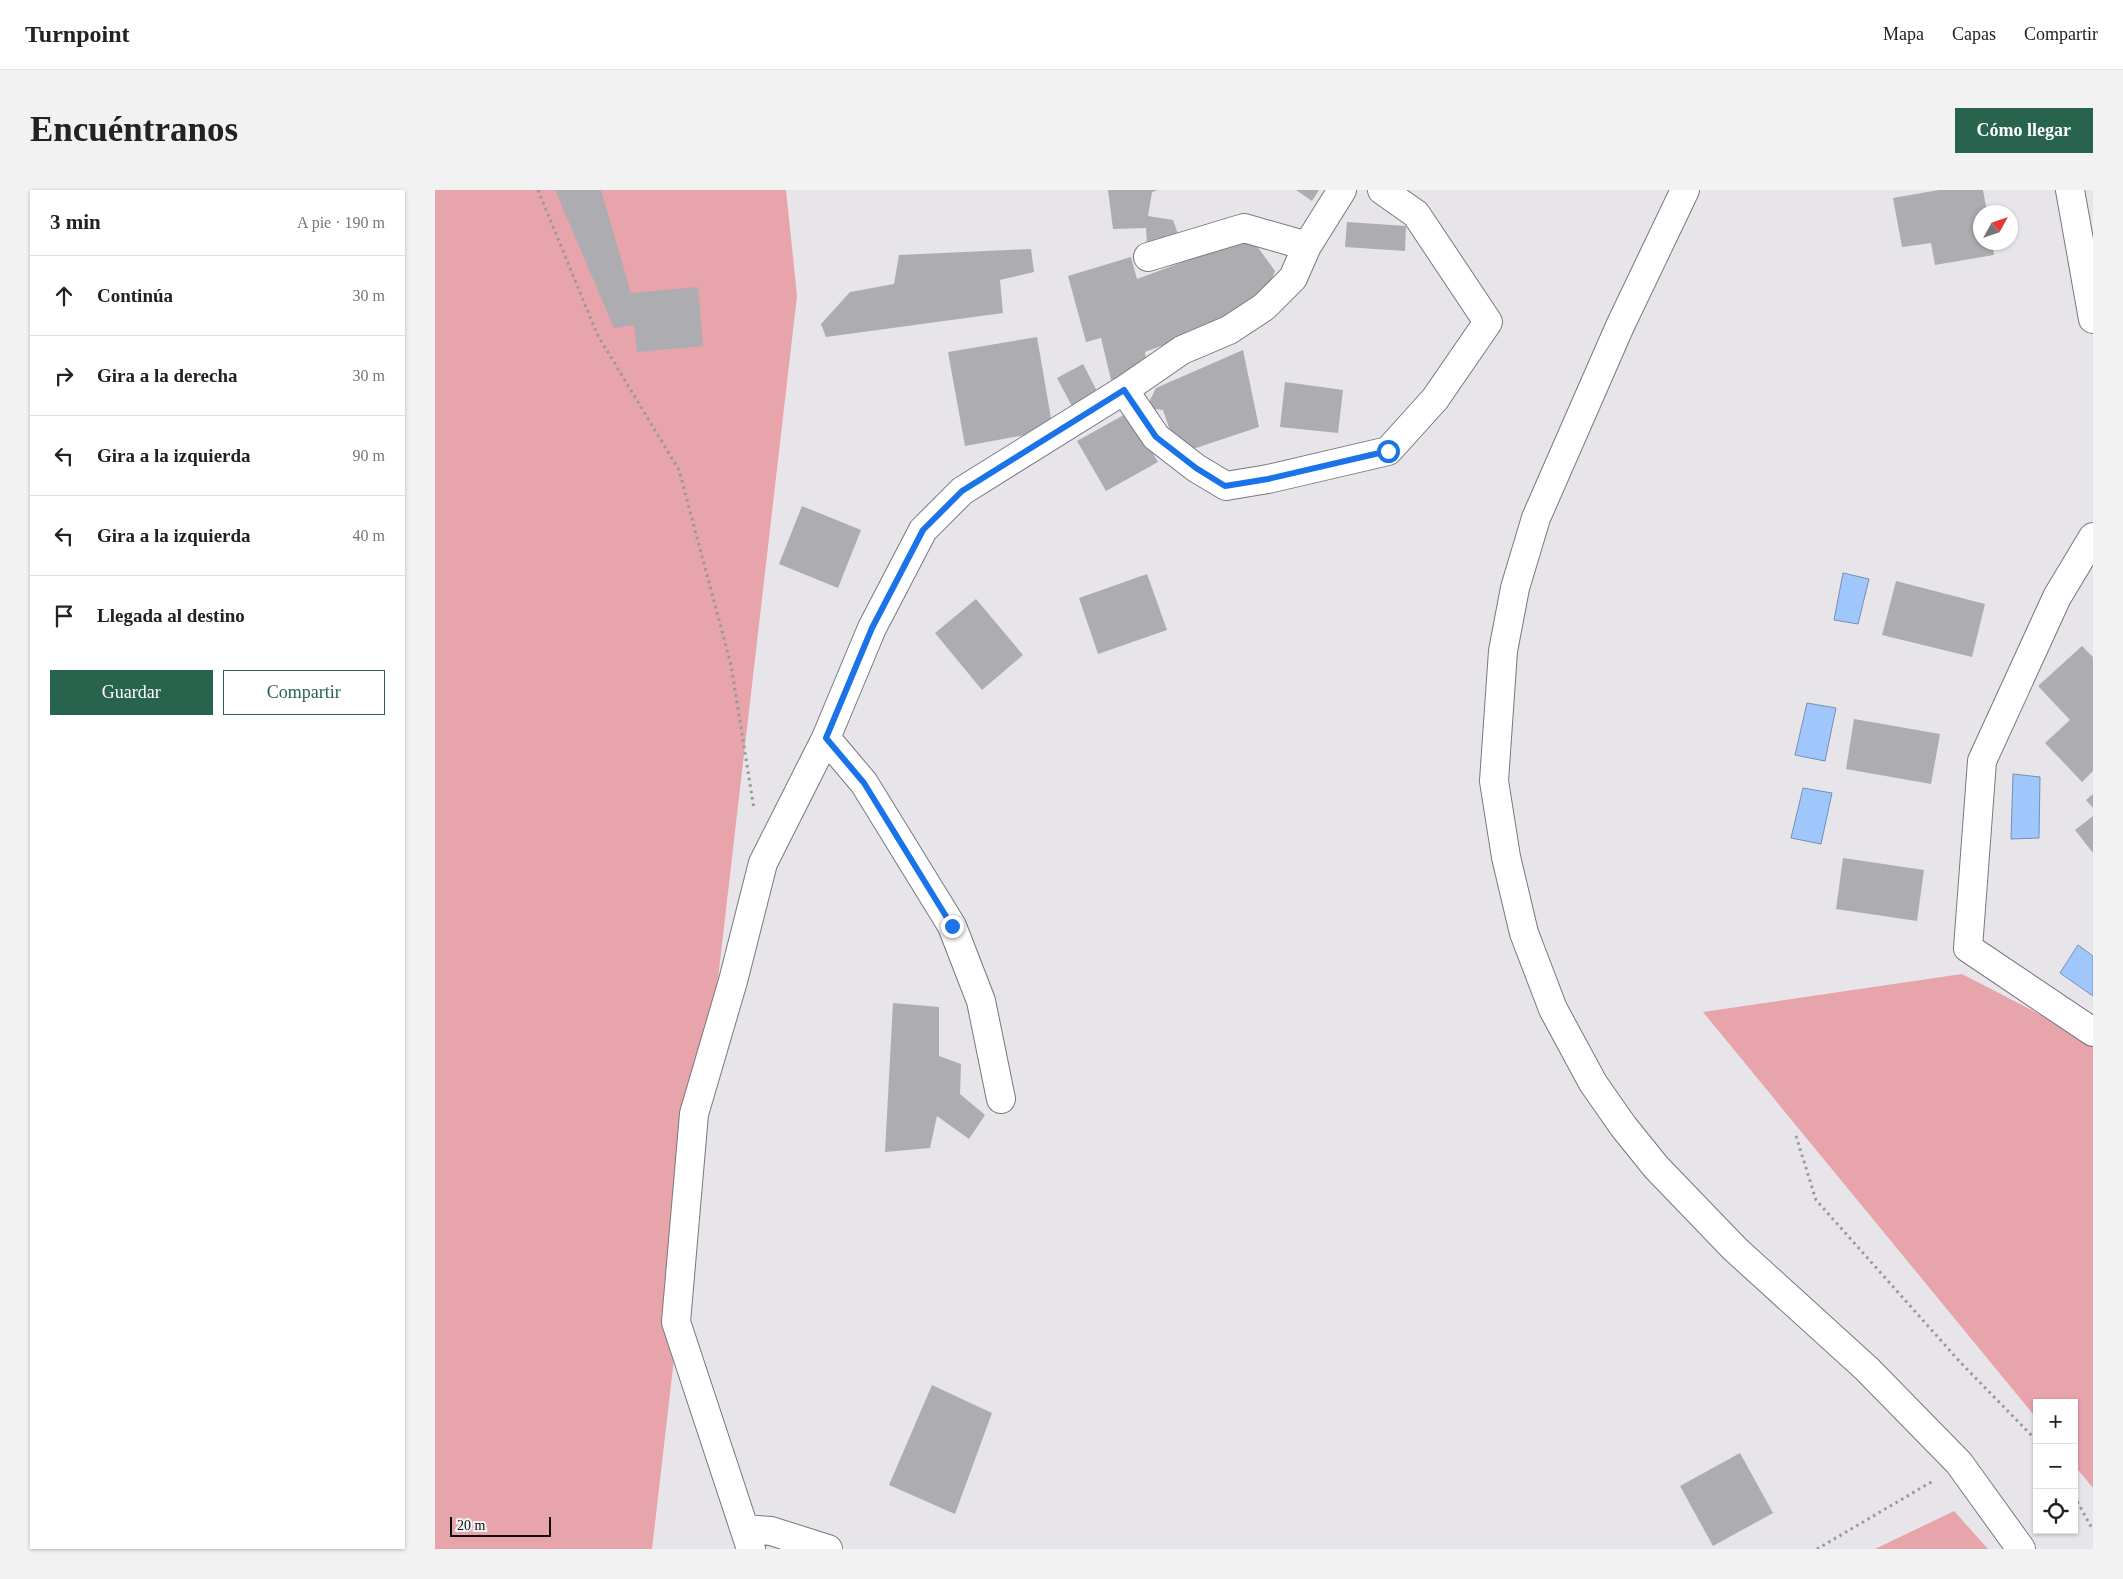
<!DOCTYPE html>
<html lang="es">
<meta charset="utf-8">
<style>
:root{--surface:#fff;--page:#f2f2f2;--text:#222;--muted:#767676;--line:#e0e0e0;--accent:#28634e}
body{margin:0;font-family:Georgia,serif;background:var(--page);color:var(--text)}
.controls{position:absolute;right:15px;bottom:15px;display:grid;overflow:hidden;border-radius:0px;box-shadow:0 1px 4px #0004}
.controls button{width:45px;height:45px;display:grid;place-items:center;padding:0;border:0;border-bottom:1px solid var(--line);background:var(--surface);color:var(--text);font:25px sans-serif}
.compass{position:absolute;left:1538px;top:15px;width:45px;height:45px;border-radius:50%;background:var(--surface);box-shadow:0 1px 4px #0004;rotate:50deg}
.scale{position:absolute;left:15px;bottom:12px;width:101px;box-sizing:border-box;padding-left:5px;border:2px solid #0e0d0e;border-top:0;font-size:14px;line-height:18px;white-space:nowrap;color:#0e0d0e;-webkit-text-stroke:4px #f5f2f6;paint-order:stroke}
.stop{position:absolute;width:15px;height:15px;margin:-11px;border:4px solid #1a73e8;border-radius:50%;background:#fff}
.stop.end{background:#1a73e8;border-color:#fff;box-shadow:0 1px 5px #0008}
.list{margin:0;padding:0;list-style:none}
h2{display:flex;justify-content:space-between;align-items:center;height:65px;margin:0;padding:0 20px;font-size:21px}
h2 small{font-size:16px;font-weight:400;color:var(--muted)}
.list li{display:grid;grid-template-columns:32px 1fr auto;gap:15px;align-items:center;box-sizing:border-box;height:80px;padding:0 20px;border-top:1px solid var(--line)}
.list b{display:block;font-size:19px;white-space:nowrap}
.list em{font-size:16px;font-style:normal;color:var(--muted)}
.actions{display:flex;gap:10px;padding:15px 20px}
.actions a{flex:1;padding:11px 0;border:1px solid var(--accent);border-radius:0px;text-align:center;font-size:18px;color:var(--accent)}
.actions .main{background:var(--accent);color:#fff}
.icon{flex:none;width:28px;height:28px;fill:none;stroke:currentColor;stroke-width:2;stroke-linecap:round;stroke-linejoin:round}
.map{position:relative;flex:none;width:1658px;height:1359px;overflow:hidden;border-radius:0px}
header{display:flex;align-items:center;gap:30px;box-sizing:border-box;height:70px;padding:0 25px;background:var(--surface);border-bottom:1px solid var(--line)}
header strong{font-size:24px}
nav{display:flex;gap:28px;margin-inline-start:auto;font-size:18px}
.intro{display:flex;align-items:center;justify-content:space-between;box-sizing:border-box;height:120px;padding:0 30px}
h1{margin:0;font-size:35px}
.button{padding:12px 22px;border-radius:0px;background:var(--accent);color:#fff;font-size:18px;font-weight:700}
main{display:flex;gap:30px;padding:0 30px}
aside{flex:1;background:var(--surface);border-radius:0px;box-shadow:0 1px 4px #0004}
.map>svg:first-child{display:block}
</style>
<header>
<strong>Turnpoint</strong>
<nav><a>Mapa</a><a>Capas</a><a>Compartir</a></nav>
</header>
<div class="intro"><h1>Encuéntranos</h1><a class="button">Cómo llegar</a></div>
<main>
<aside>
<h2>3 min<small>A pie · 190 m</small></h2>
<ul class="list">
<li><svg class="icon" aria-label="ahead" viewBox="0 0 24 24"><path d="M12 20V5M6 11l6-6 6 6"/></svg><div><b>Continúa</b></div><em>30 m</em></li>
<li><svg class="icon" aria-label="right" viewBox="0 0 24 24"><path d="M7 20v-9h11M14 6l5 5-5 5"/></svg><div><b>Gira a la derecha</b></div><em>30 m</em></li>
<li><svg class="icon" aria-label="left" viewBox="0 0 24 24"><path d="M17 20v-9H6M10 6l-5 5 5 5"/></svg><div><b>Gira a la izquierda</b></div><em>90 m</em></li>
<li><svg class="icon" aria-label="left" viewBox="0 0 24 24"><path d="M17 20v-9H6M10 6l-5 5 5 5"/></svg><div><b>Gira a la izquierda</b></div><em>40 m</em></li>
<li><svg class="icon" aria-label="arrive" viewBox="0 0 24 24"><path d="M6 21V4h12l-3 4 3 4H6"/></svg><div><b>Llegada al destino</b></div></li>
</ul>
<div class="actions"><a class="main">Guardar</a><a>Compartir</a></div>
</aside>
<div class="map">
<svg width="1658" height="1359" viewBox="0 0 1658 1359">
<rect width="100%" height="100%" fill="#e7e5e9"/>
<path fill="#e7a4aa" d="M0,0H351L362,106L217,1359H0Z
M1527,784L1658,852V1298L1639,1275V1213H1602V1229L1268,822Z
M1519,1321L1553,1359H1440Z"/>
<path fill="#9fc7fb" stroke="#748fb4" d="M1408,383L1434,389L1423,434L1399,430Z
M1372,513L1401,518L1390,571L1360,565Z
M1578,584L1605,587L1604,648L1576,649Z
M1368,598L1397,603L1386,654L1356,648Z
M1643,755L1658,766V806L1625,783Z"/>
<path fill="#adadb1" d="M120,0H166L196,103L263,97L268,156L202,162L199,135L179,138Z
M673,0H723L717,2L713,26L738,30L743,44L712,54L711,38L678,39Z
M861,0H884L877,11Z
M1504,0H1548L1552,22H1546V52H1557L1559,65L1500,75L1496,53L1467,57L1458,8Z
M912,32L971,36L970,61L910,57Z
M819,52L840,81L832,100L791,131L710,162L712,176L676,190L666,148L651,152L633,86L696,67L702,89L799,53Z
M596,59L599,82L565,90L568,123L391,147L386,134L415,102L459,94L464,65Z
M602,147L618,240L530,256L513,162Z
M808,160L824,237L743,264L728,220L711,218L721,198Z
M648,174L664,205L638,218L622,188Z
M850,192L908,200L903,243L845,237Z
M694,222L723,272L671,301L642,251Z
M367,316L426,340L403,398L344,374Z
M712,384L732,440L663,464L644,408Z
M1461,391L1550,414L1537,467L1447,445Z
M541,409L588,465L547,500L500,443Z
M1647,456L1658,467V581L1647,592L1610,553L1635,530L1603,496Z
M1419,529L1505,544L1496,594L1411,579Z
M1658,604V618L1651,610Z
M1658,626V663L1640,640Z
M1408,668L1489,680L1482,731L1401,719Z
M458,813L504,817V866L526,874L525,904L550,925L534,949L502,926L495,958L450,962Z
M497,1195L557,1223L520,1324L454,1295Z
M1305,1263L1338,1323L1278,1356L1245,1296Z"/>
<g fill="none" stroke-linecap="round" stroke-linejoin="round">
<g stroke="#79777a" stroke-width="30">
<path id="street" d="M1635,0L1658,129
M713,67L809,38L872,56
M689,200L721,247L761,278L791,296L833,289L953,261L1000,209L1053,132L981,24L947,0
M1658,347L1622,407L1547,571L1533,758L1658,842
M391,548L429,593L517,736L546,811L566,909
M310,1339L336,1341L393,1359
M316,1359L241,1132L259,924L298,791L328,673L391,548L437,438L488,340L527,301L689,200L747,160L794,140L829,117L858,88L872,56L907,0"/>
</g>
<g stroke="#79777a" stroke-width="30">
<path id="secondary" d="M1250,0L1185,136L1101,328L1080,398L1068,461L1059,591L1071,667L1089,743L1118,819L1158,893L1188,936L1221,977L1300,1059L1432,1179L1524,1273L1586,1359"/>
</g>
<path stroke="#99979a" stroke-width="3" stroke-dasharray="2.5 4" stroke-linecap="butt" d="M103,0L162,144L244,280L296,475L319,619
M1361,946L1381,1010L1525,1172L1602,1251
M1639,1306L1658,1340
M1382,1359L1498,1291"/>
<use href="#street" stroke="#fff" stroke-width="28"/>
<use href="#secondary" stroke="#fff" stroke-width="28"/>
</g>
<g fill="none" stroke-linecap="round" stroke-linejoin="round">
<path stroke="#1a73e8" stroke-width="6" d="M517,736L429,593L391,548L437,438L488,340L527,301L689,200L721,247L761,278L790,296L833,289L953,261"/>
</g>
</svg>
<div class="controls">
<button>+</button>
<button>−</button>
<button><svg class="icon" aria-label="locate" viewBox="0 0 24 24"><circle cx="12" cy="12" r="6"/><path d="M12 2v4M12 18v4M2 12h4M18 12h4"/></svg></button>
</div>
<svg class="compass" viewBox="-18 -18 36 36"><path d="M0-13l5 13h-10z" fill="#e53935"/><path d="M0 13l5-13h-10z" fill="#767676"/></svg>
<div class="scale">20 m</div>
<div class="stop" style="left:953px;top:261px"></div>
<div class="stop end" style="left:517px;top:736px"></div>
</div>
</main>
